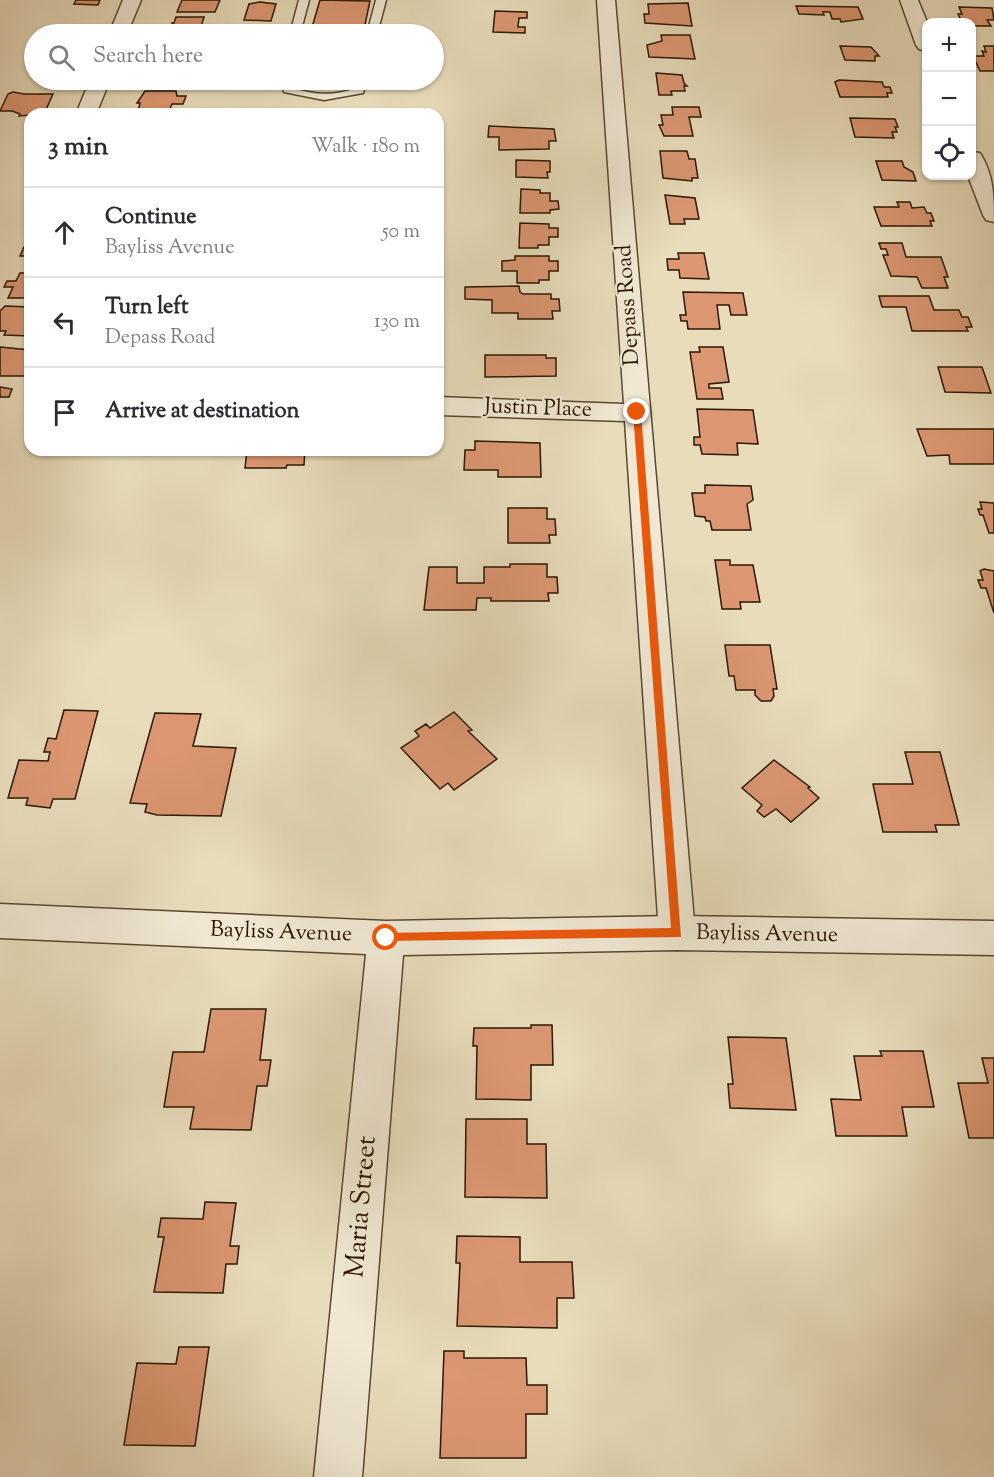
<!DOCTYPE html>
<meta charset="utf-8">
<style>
:root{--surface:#fff;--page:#f2f2f3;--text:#2b2b33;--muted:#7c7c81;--line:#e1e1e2}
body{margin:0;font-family:"Sorts Mill Goudy",serif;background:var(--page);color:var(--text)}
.controls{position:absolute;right:18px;top:18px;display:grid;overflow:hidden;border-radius:12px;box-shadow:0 2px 4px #0004}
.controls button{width:54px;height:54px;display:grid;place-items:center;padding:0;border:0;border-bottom:2px solid var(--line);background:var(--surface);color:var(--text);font:30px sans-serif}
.stop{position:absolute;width:18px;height:18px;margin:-14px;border:4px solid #ea580c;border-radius:50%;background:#fff}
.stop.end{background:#ea580c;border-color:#fff;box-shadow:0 2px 6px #0008}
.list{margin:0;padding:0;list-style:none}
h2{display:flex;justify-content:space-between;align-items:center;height:78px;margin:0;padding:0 24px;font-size:26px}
h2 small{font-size:20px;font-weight:400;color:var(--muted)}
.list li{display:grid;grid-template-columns:39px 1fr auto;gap:18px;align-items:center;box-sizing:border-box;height:90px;padding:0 24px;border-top:2px solid var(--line)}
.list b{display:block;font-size:22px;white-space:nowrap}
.list p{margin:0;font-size:20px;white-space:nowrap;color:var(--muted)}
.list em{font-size:20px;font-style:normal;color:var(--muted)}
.icon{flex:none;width:33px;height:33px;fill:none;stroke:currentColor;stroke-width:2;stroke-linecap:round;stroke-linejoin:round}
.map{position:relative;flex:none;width:994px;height:1477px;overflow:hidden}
.search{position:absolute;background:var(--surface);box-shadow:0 2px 4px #0004;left:24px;top:24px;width:420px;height:66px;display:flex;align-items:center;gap:15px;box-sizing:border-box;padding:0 21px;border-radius:33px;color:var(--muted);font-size:22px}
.panel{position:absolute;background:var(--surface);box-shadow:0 2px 4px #0004;left:24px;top:108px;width:420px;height:348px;border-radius:18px}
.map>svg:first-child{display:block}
</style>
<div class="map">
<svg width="994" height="1477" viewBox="0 0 994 1477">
<rect width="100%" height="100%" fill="#e8dcbb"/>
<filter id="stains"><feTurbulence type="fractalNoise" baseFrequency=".00333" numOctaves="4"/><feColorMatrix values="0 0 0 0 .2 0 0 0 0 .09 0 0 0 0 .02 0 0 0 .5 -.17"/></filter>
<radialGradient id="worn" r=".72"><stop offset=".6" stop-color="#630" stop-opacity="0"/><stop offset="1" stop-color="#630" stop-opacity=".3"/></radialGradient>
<path fill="#dc9772" stroke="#2a1700" stroke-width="1.5" d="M76,0H100L98,5L74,4Z
M182,0H220L215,12H177Z
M320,0L370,1L363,34H310Z
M260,2L276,4L271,21L244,20L249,4Z
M688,3L692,26L645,23L644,14H649L648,4Z
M796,6L858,7L863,19L841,22L840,19H832L830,12H823L824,15L799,14Z
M959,7L992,8L994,20H987L991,26H972V22H962L958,14H962Z
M495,11L527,12V18H519L518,27H525V33L493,32Z
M176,17H204L200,30H203L202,34L170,33L172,23H174Z
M661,35H690L695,59L649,57L647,45L662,41Z
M840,46L871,47L879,56H875V61L845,60Z
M984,46H994V71H980L973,56H984L982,51L986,52Z
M656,73L682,75L684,83L687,86H684L685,91H671L672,95H659Z
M146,80H196H184L183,84L148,83L149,80Z
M303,80H350L349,83L302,82Z
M839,80L882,82L884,87H890L892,93H887L888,97H840L835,82Z
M145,91H176L177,96H186L183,104H172L169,111H138L140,103H137Z
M13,92L24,94H53L44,114L19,116L20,114L12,111H0L8,94Z
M672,107H699L701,117H689L693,136H664L659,125H663L661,115H673Z
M850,118L895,119L898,127H895L897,132H892L894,138L855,137Z
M489,126L554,129L556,141H549V149L499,150V137H488Z
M660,151H687L689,159H695L698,178H692V181L663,178Z
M516,160L550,161V172H547L548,178L516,177Z
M876,161H902L904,167L913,172L916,181L882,180Z
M521,189L540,190V193H550V201H558L559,209L550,210V213H520Z
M665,195L695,198L699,219H684L685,224H670Z
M897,202H910L912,208L924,207L927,213H931L934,221H930L932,226H881L874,207H899Z
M520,223L549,224V228H558V237H549V245H538V248H519Z
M879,243H902L906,257H941L948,277H944L948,288H922L917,277L891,276L883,255H888L886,249H881Z
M24,247H30V260H28L30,256H20Z
M678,253H704L709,279L680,278L679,270H668L667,259H679Z
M515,256H549V261H558V271H549V280H539V283H517V271H502V261L515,260Z
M20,273H30V298H8L13,287H4L7,281H16Z
M519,286L520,292L523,294H551V299H559L560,311H552L553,319H518V313H492V300L465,299V287Z
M683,292L743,293L747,315H731L729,305H717L720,329H688L687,321H681L680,315H686Z
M879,296H929L934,310H959L962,317H968L972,327H966L968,331H912L906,307H882Z
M5,306L30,307V336L4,335L6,331H0V311Z
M0,347L30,350V376H0Z
M699,347H723L729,382L709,384V388H721L723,399H697L690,352H700Z
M485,355H546V358H556V376L485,377Z
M938,367H982L991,393L945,392Z
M0,387L12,389L9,397H0Z
M697,409L753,410L758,444L737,443L738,455L702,454L700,445H694V437H700Z
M917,429H994V464H950L949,455L927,456Z
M475,441L540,443L541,477H498V470H464L465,450H475Z
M247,450H305L304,465H287L286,468H245Z
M705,485L751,486L753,500L747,504L751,530H712L710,521H706L705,517L695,516L692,493H705Z
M980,502L994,503V533H989L983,515H980L978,509H982Z
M508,508H547V519H555L556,535H549L550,543H508Z
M715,560H730V565H753L760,602H740L741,609H722Z
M510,564H547V577H557L558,593H548L549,601H491V598H477L476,610H424L429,567H457V583H484V567H510Z
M984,569L994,571V613L986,588H981L978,580H983L980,571Z
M725,645H770L777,689H773L774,696L771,701H761L755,695V690H736L734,676H729Z
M64,710L98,711L75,799H53L50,808L26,805L28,798H8L19,760L48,761L50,752H44L48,738L56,739Z
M454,712L472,730L468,731L497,759L454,790L448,783L440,789L401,748L419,736L415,731L426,724L430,728Z
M155,713L201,714L193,746L236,748L221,816L157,815L145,812L147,804L130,803Z
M905,752H940L959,825H935L937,832H883L873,784H913Z
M774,760L810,787L808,788L819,798L791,822L776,809L764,817L757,811L762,805L742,788Z
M211,1009H266L260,1060H271L267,1086H257L251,1130L190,1129L194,1107H164L173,1052H204Z
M531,1025H552L553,1065H531V1100L476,1099L477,1046H473L474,1028H531Z
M728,1037L786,1038L796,1110L730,1108L728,1084H733Z
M880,1051H923L934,1107H902L907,1136H836L831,1099L861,1100L854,1056H882Z
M982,1058H994V1138H969L958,1083H988Z
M466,1119H527V1144H546L547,1198L465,1197Z
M205,1202L236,1203L230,1246H239L237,1264H226L223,1293L154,1292L164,1237H158L161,1218L203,1219Z
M457,1236L520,1237V1262H572L574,1298H557V1328L457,1326L460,1263H456Z
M179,1347H209L195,1446L124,1445L137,1363L176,1364Z
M444,1351H464V1358H526L527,1385H547V1414H526V1458H440Z"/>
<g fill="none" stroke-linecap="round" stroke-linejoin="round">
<g stroke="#5a482f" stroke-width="3">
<path id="service" d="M299,0H309L300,34H290Z
M376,0H386L377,34H367Z
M281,80H291L293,88C313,95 334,96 354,89L357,80H367L363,93L324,100L284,92Z"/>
</g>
<g stroke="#5a482f" stroke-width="3">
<path id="minor" d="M123,0H141L127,34H109Z
M597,0H615L695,933L690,945L677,950L664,945L659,933L625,421L438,415V397L624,404Z
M900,0H918L927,22L926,51L919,49L916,45Z
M90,80H110L96,114H76Z
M972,152L980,153C994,175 994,197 994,222L986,220L983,215L968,176H972Z"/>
</g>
<g stroke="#5a482f" stroke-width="3">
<path id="tertiary" d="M0,904L386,921L677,916L994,921V955L677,950L403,955L362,1477H314L366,954L0,938Z"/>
</g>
<use href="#service" fill="#f0e8d3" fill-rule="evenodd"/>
<use href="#minor" fill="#f0e8d3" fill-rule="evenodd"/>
<use href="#tertiary" fill="#f0e8d3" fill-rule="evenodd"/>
</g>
<path fill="#ea580c" d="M637,410L641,412L681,937L382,941L381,938L386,933L671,928L633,412Z"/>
<g text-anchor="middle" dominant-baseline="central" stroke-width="4.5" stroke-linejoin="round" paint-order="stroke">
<g font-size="22" fill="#2a1700" stroke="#f0e8d3">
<text transform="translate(629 305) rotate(-94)">Depass Road</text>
<text transform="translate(538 409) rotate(2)">Justin Place</text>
<text transform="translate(281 933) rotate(2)">Bayliss Avenue</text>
<text transform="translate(767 935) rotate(1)">Bayliss Avenue</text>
</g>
<g font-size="27" fill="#2a1700" stroke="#f0e8d3">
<text transform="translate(362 1207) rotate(-85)">Maria Street</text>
</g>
</g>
<rect width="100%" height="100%" filter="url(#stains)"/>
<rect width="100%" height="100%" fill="url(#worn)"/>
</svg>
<div class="controls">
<button>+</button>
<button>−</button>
<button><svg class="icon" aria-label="locate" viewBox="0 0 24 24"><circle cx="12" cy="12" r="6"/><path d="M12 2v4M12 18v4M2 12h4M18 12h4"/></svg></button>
</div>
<div class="stop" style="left:386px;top:938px"></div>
<div class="stop end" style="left:637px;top:412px"></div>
<div class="search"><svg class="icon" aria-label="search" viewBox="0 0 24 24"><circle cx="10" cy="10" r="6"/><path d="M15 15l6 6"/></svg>Search here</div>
<section class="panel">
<h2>3 min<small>Walk · 180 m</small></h2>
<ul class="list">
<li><svg class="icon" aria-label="ahead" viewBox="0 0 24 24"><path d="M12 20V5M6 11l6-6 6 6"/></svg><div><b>Continue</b><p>Bayliss Avenue</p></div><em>50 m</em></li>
<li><svg class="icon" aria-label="left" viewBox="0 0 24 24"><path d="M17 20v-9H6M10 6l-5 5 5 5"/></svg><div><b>Turn left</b><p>Depass Road</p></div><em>130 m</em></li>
<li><svg class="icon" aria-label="arrive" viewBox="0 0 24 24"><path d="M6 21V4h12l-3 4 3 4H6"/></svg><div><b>Arrive at destination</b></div></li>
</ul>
</section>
</div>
